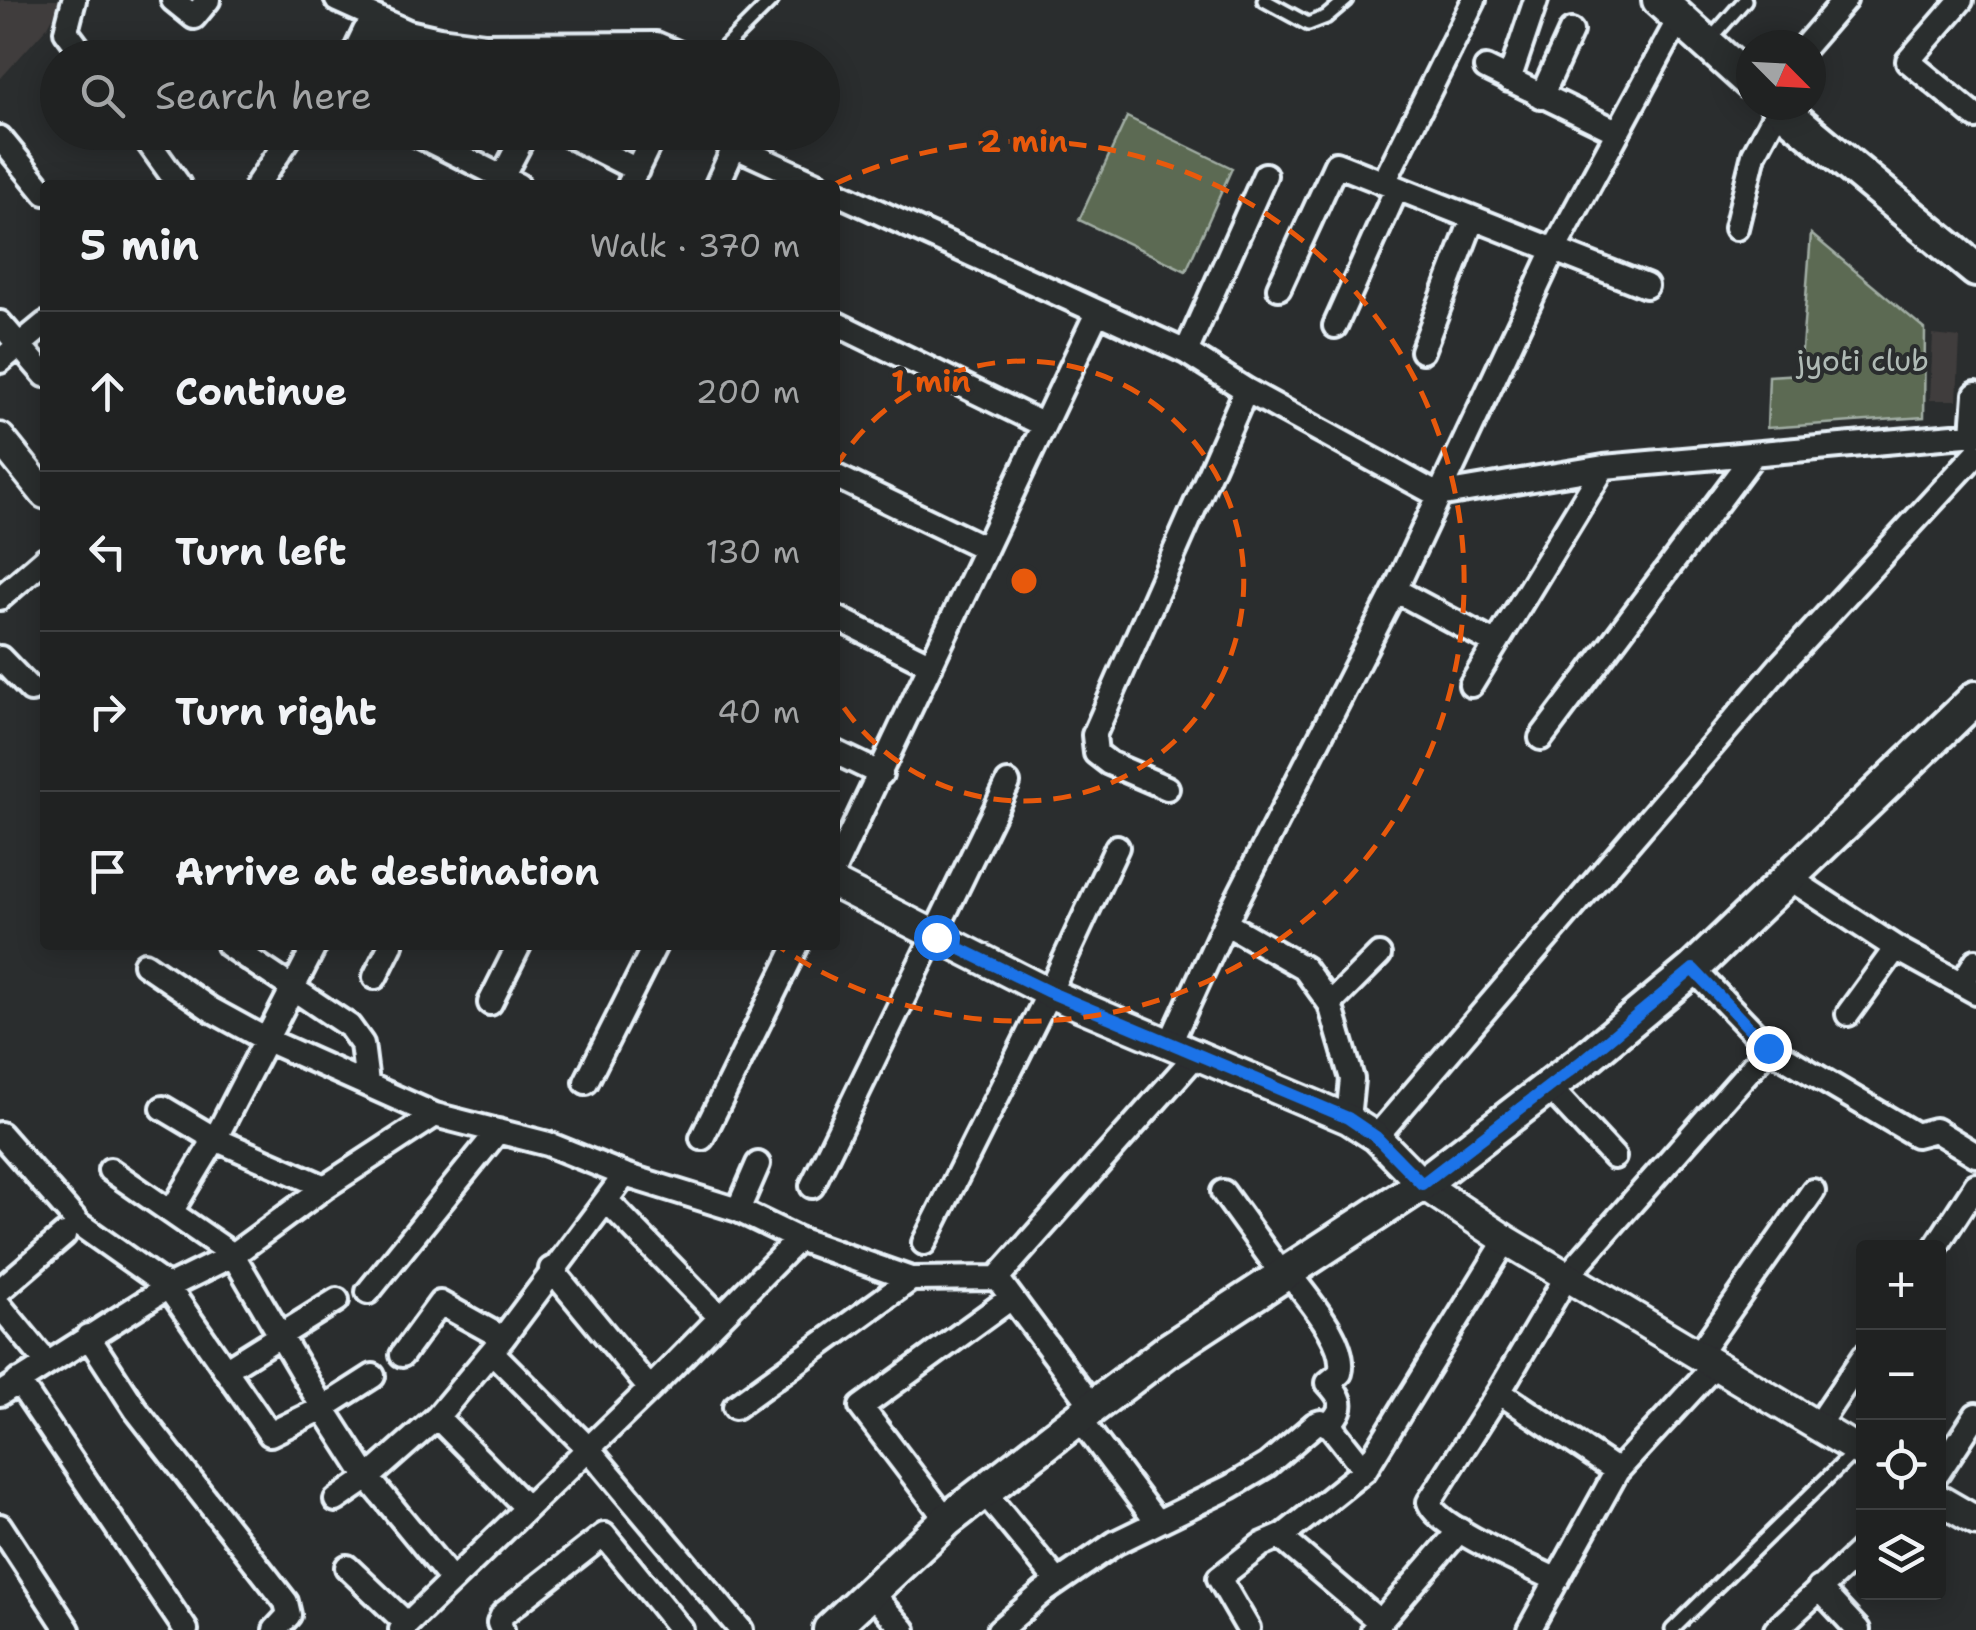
<!DOCTYPE html>
<meta charset="utf-8">
<style>
:root{--surface:#202222;--page:#2d2f2f;--text:#f1f3f6;--muted:#a2a4a5;--line:#3d3f40}
body{margin:0;font-family:"Shantell Sans",sans-serif;background:var(--page);color:var(--text)}
.controls{position:absolute;right:30px;bottom:30px;display:grid;overflow:hidden;border-radius:10px;box-shadow:0 5px 25px #0003}
.controls button{width:90px;height:90px;display:grid;place-items:center;padding:0;border:0;border-bottom:2px solid var(--line);background:var(--surface);color:var(--text);font:50px sans-serif}
.compass{position:absolute;left:1736px;top:30px;width:90px;height:90px;border-radius:50%;background:var(--surface);box-shadow:0 5px 25px #0003;rotate:114deg}
.stop{position:absolute;width:30px;height:30px;margin:-22px;border:8px solid #1a73e8;border-radius:50%;background:#fff}
.stop.end{background:#1a73e8;border-color:#fff;box-shadow:0 2px 10px #0008}
.list{margin:0;padding:0;list-style:none}
h2{display:flex;justify-content:space-between;align-items:center;height:130px;margin:0;padding:0 40px;font-size:42px}
h2 small{font-size:32px;font-weight:400;color:var(--muted)}
.list li{display:grid;grid-template-columns:65px 1fr auto;gap:30px;align-items:center;box-sizing:border-box;height:160px;padding:0 40px;border-top:2px solid var(--line)}
.list b{display:block;font-size:38px;white-space:nowrap}
.list em{font-size:32px;font-style:normal;color:var(--muted)}
.icon{flex:none;width:55px;height:55px;fill:none;stroke:currentColor;stroke-width:2;stroke-linecap:round;stroke-linejoin:round}
.map{position:relative;flex:none;width:1976px;height:1630px;overflow:hidden}
.search{position:absolute;background:var(--surface);box-shadow:0 5px 25px #0003;left:40px;top:40px;width:800px;height:110px;display:flex;align-items:center;gap:25px;box-sizing:border-box;padding:0 35px;border-radius:55px;color:var(--muted);font-size:38px}
.panel{position:absolute;background:var(--surface);box-shadow:0 5px 25px #0003;left:40px;top:180px;width:800px;height:770px;border-radius:10px}
.map>svg:first-child{display:block}
</style>
<div class="map">
<svg width="1976" height="1630" viewBox="0 0 1976 1630">
<rect width="100%" height="100%" fill="#2a2d2e"/>
<filter id="ink" filterUnits="userSpaceOnUse"><feTurbulence type="fractalNoise" baseFrequency=".01" numOctaves="2"/><feDisplacementMap in="SourceGraphic" scale="20" xChannelSelector="R" yChannelSelector="G"/><feConvolveMatrix kernelMatrix="1 2 1 2 8 2 1 2 1" color-interpolation-filters="sRGB"/></filter>
<g filter="url(#ink)">
<path fill="#403d3d" d="M0,0H62L48,26L0,79Z
M1933,335L1960,338L1957,400H1930Z"/>
<path fill="#5c6a52" stroke="#a2aea5" stroke-width="2.5" d="M1127,117L1232,168L1186,271L1079,220Z
M1811,234L1925,329L1924,417L1767,428L1769,376L1800,374Z"/>
<g fill="none" stroke-linecap="round" stroke-linejoin="round">
<g stroke="#e8f1f8" stroke-width="19">
<path id="service" d="M1264,0L1308,24L1326,17L1346,0
M1708,42L1745,0
M714,58L772,0
M1672,1630L1855,1451"/>
</g>
<g stroke="#e8f1f8" stroke-width="30">
<path id="minor" d="M74,0L66,31L86,58
M173,0L194,17L208,0
M337,0L408,32L439,39L485,45L656,44L689,58
M1961,0L1908,61L1976,117
M1806,45L1845,0
M352,58L365,31L416,58
M1486,68L1618,132
M1509,80L1536,0
M1541,97L1571,31
M141,132L179,185
M412,132L518,185
M562,132L637,170
M0,138L45,193
M734,146L819,185
M1384,182L1474,0
M257,185L293,132
M498,185L526,132
M629,185L655,132
M717,185L740,134
M835,192L1186,352L1246,390L1438,495L1604,467L1976,434
M1736,228L1754,154L1779,107
M1279,288L1336,164L1646,286
M0,323L45,375
M835,323L1044,425
M1335,326L1397,188
M1422,351L1473,218
M1186,352L1265,175
M0,361L45,324
M1973,434L1976,394
M835,476L985,548
M1395,590L1496,644
M0,598L45,559
M835,617L931,665
M0,658L31,690
M1471,685L1604,467
M1541,738L1754,454
M835,752L881,774
M1167,788L1109,763L1096,753L1094,735L1246,390
M835,867L1097,313
M1789,878L1896,948L1976,992
M1225,923L1304,968L1330,1004L1352,1079L1348,1119
M228,945L349,1026L362,1044L367,1083
M145,964L212,1010L267,1040L435,1115L548,1144L625,1175L738,1210L798,1239L911,1279L997,1278L1093,1407
M1693,969L1769,1048L1916,1135L1935,1130L1976,1155
M375,977L391,945
M1962,983L1976,961
M490,1003L519,945
M1330,1004L1379,955
M1848,1014L1896,948
M1170,1043L1225,923L1395,590L1554,250L1679,19
M586,1082L655,945
M1549,1087L1614,1157
M163,1108L215,1139L325,1187
M0,1134L79,1224L168,1287L270,1434L323,1408L373,1376
M1376,1137L1782,664L1976,454
M702,1138L797,945
M110,1170L233,1255L323,1408L368,1478L452,1580
M812,1186L1008,783
M1223,1192L1282,1274
M607,1201L720,1317
M738,1210L758,1164
M171,1212L215,1139L315,945
M924,1243L1049,993L1117,847
M1935,1248L1976,1185
M551,1269L650,1389
M1287,1271C1305,1296 1349,1343 1340,1373L1328,1383C1344,1400 1345,1409 1328,1425
M997,1278L1198,1053
M0,1290L64,1235
M368,1292L498,1131
M0,1306L47,1363
M88,1336L136,1410L286,1602L289,1615L275,1630
M492,1352L587,1447L741,1630
M402,1355L440,1303L503,1338
M1698,1355L1813,1191
M225,1370L337,1300
M18,1381L186,1630
M1499,1392L1617,1471
M0,1394L168,1287L233,1255L325,1187L435,1115
M735,1407L911,1279
M437,1417L526,1507
M1079,1418L1156,1521
M1817,1426L1864,1356
M1938,1473L1976,1415
M983,1491L1058,1582
M336,1500L368,1478L437,1417L503,1338L625,1175
M947,1520L861,1407L1011,1298
M0,1526L68,1630
M347,1567L407,1624
M1557,1580C1530,1566 1436,1528 1429,1502L1499,1392L1567,1276L1769,1048
M1819,1588L1858,1630
M870,1592L904,1630
M1380,1622L1286,1542L1284,1535L1365,1470L1506,1240
M1248,1628L1219,1578L1261,1545L1284,1535
M401,1630L650,1389L798,1239
M502,1630L499,1623L503,1614L604,1535L681,1630
M999,1630L1042,1593L1115,1543L1230,1487L1267,1465L1315,1424L1321,1422L1331,1427L1365,1470
M1373,1630L1460,1530
M1529,1630L1617,1471L1715,1365
M1776,1630L1864,1548"/>
</g>
<g stroke="#e8f1f8" stroke-width="35">
<path id="tertiary" d="M0,438L45,494
M835,884L1049,993L1348,1119L1376,1137L1422,1184L1506,1240L1864,1454
M1938,1499L1976,1521"/>
</g>
<g stroke="#e8f1f8" stroke-width="40">
<path id="secondary" d="M1659,0L1751,83
M1777,105L1976,270
M830,1630L947,1520L1093,1407L1167,1351L1422,1184L1586,1058L1693,969L1976,698"/>
</g>
<use href="#service" stroke="#2a2d2e" stroke-width="11"/>
<use href="#minor" stroke="#2a2d2e" stroke-width="22"/>
<use href="#tertiary" stroke="#2a2d2e" stroke-width="28"/>
<use href="#secondary" stroke="#2a2d2e" stroke-width="32"/>
</g>
</g>
<g fill="none" stroke-linecap="round" stroke-linejoin="round" filter="url(#ink)">
<path stroke="#1a73e8" stroke-width="12" d="M936,937L1049,992L1348,1118L1376,1137L1422,1184L1586,1058L1693,969L1768,1048"/>
</g>
<g fill="none" stroke="#e8590c" stroke-width="5" stroke-dasharray="18 12">
<path d="M835 468A220 220 0 1 1 835 694"/>
<path d="M835 184A440 440 0 1 1 778 946"/>
</g>
<g text-anchor="middle" dominant-baseline="central" stroke-width="8" stroke-linejoin="round" paint-order="stroke">
<g font-size="30" fill="#b0bbb6" stroke="#2a2d2e">
<text x="1863" y="360">jyoti club</text>
</g>
</g>
<circle cx="1024" cy="581" r="15" fill="#e8590c" stroke="#2a2d2e" stroke-width="5"/>
<g font-size="30" text-anchor="middle" font-weight="bold" fill="#e8590c" stroke="#2a2d2e" stroke-width="8" stroke-linejoin="round" paint-order="stroke">
<text x="1024" y="152">2 min</text>
<text x="931" y="392">1 min</text>
</g>
</svg>
<div class="controls">
<button>+</button>
<button>−</button>
<button><svg class="icon" aria-label="locate" viewBox="0 0 24 24"><circle cx="12" cy="12" r="6"/><path d="M12 2v4M12 18v4M2 12h4M18 12h4"/></svg></button>
<button><svg class="icon" aria-label="layers" viewBox="0 0 24 24"><path d="M12 4l9 5-9 5-9-5zM3 14l9 5 9-5"/></svg></button>
</div>
<svg class="compass" viewBox="-18 -18 36 36"><path d="M0-13l5 13h-10z" fill="#e53935"/><path d="M0 13l5-13h-10z" fill="#a2a4a5"/></svg>
<div class="stop" style="left:936px;top:937px"></div>
<div class="stop end" style="left:1768px;top:1048px"></div>
<div class="search"><svg class="icon" aria-label="search" viewBox="0 0 24 24"><circle cx="10" cy="10" r="6"/><path d="M15 15l6 6"/></svg>Search here</div>
<section class="panel">
<h2>5 min<small>Walk · 370 m</small></h2>
<ul class="list">
<li><svg class="icon" aria-label="ahead" viewBox="0 0 24 24"><path d="M12 20V5M6 11l6-6 6 6"/></svg><div><b>Continue</b></div><em>200 m</em></li>
<li><svg class="icon" aria-label="left" viewBox="0 0 24 24"><path d="M17 20v-9H6M10 6l-5 5 5 5"/></svg><div><b>Turn left</b></div><em>130 m</em></li>
<li><svg class="icon" aria-label="right" viewBox="0 0 24 24"><path d="M7 20v-9h11M14 6l5 5-5 5"/></svg><div><b>Turn right</b></div><em>40 m</em></li>
<li><svg class="icon" aria-label="arrive" viewBox="0 0 24 24"><path d="M6 21V4h12l-3 4 3 4H6"/></svg><div><b>Arrive at destination</b></div></li>
</ul>
</section>
</div>
